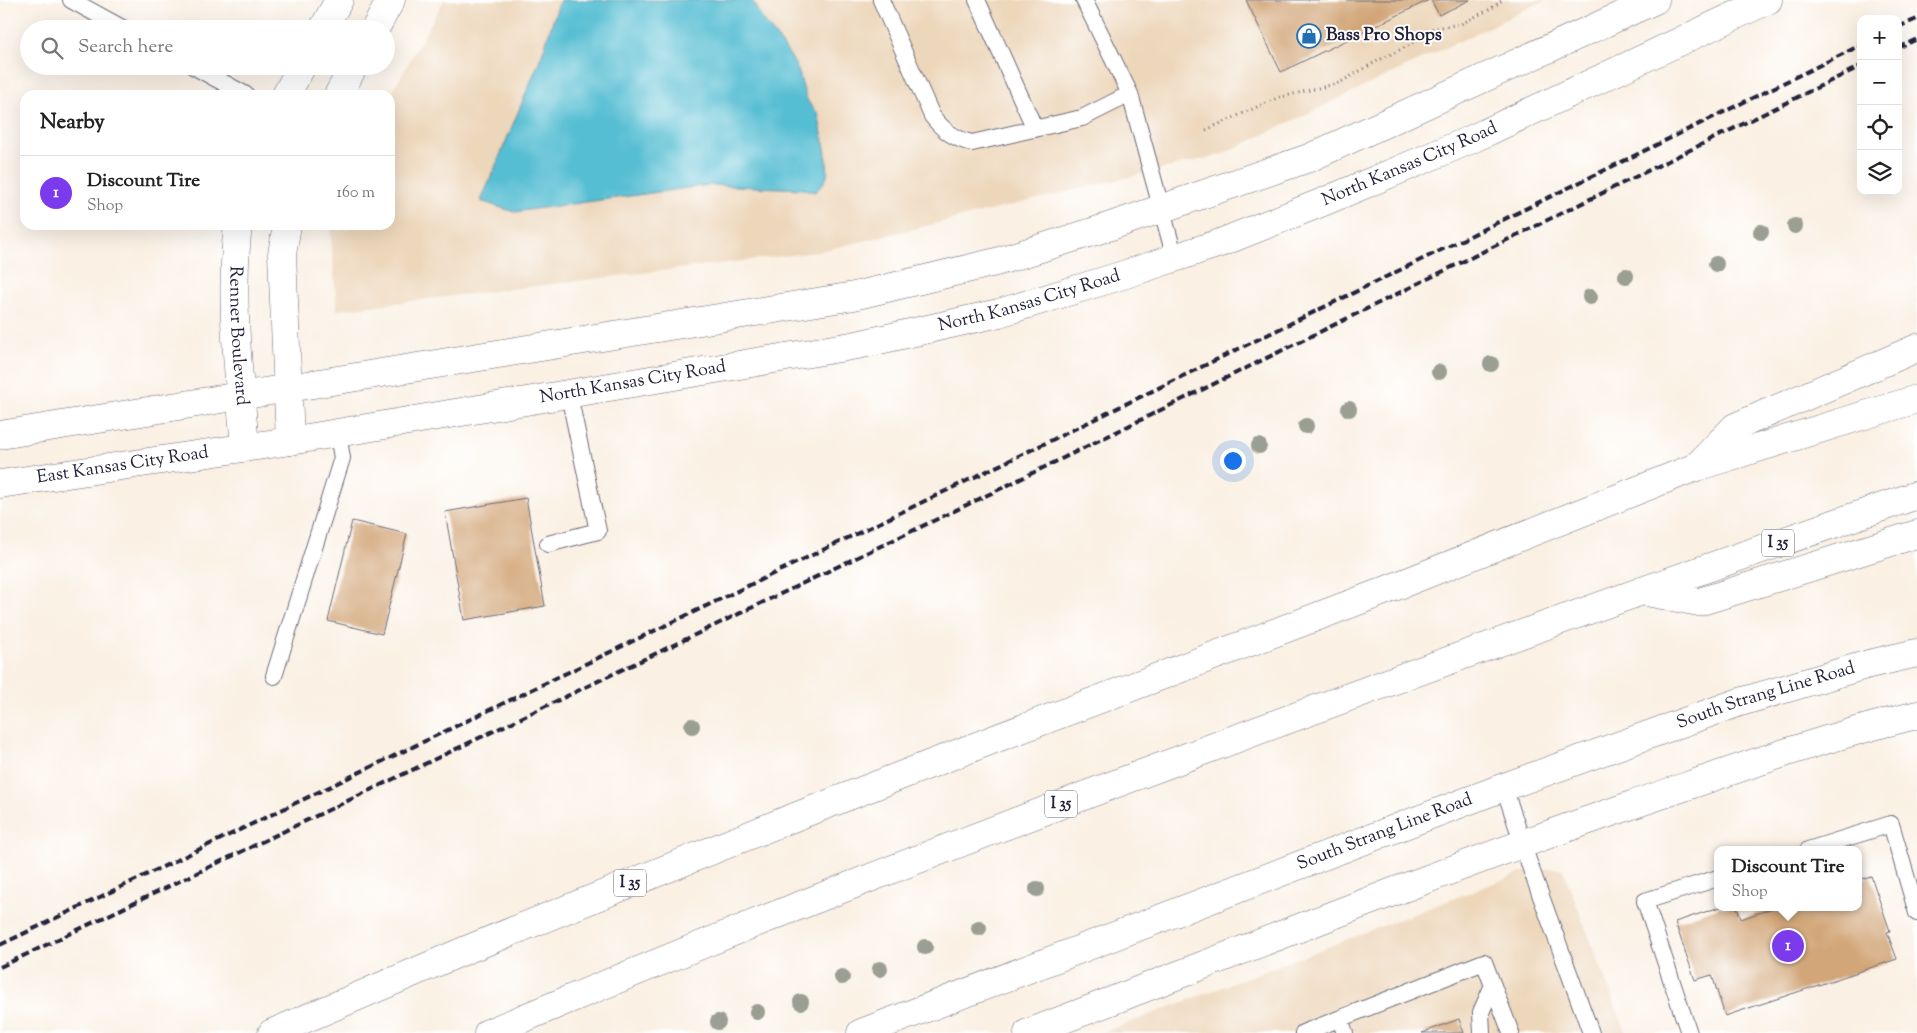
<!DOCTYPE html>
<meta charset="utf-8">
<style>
:root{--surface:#fff;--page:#f2f2f2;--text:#222;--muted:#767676;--line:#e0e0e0;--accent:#7c3aed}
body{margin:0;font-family:"Sorts Mill Goudy",serif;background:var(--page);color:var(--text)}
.controls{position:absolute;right:15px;top:15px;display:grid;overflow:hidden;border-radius:10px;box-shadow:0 5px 20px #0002}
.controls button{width:45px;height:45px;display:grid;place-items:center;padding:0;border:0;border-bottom:1px solid var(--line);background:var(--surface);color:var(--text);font:25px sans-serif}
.you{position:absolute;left:1232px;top:460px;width:18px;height:18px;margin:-12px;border:4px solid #fff;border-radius:50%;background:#1a73e8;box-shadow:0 0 0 8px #1a73e833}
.badge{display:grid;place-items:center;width:32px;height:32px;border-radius:50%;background:var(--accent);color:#fff;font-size:16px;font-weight:700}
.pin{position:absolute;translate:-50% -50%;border:2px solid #fff;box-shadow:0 1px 5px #0006}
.popup{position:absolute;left:1714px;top:846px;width:148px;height:65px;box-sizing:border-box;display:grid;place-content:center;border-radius:10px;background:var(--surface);filter:drop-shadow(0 1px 4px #0005);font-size:16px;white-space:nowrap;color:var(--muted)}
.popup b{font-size:19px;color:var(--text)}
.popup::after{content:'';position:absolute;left:50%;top:100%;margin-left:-10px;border:10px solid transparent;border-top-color:var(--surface)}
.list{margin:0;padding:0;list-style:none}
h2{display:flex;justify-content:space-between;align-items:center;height:65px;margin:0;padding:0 20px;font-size:21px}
h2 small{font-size:16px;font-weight:400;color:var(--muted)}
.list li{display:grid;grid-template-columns:32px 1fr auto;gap:15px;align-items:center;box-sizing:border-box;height:75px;padding:0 20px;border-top:1px solid var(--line)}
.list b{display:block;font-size:19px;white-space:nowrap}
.list p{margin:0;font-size:16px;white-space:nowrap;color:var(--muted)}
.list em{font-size:16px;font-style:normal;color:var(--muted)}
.icon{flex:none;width:28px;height:28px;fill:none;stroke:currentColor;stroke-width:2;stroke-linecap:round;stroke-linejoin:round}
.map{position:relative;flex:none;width:1917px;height:1033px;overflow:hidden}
.search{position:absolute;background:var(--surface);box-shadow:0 5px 20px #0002;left:20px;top:20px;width:375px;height:55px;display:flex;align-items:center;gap:12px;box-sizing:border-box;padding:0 18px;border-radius:28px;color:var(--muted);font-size:19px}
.panel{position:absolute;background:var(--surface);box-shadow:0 5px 20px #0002;left:20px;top:90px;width:375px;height:140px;border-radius:15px}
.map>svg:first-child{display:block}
</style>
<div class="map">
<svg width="1917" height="1033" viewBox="0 0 1917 1033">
<rect width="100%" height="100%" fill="#fff"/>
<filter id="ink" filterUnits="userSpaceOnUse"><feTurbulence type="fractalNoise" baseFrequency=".02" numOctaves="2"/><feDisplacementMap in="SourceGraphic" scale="10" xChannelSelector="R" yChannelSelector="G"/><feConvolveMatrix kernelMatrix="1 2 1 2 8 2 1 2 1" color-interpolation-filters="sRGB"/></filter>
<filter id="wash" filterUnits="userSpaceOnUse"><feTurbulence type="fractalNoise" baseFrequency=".0096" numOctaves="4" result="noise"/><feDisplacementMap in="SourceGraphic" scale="20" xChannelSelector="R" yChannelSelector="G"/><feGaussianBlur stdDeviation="1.12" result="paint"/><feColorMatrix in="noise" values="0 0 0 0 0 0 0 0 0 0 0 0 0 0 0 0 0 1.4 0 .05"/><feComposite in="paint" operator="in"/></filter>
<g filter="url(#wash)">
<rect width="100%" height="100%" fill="#faf0e3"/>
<path fill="#edd7bb" d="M444,0H1546L1221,155L817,252L337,310L330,225H390V96Z
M1531,869H1563L1626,1033H1102Z"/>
<path fill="#56bed3" stroke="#3c7087" d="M560,0H752C763,26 785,43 797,68C804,84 803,102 818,113C820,127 830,164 827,176C825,182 820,187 815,192L804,189L710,185L514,212L481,201L541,57Z"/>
<g id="blocks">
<path fill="#d2a678" d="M1246,0H1429L1281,72Z
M1431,0H1470L1439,15Z
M526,498L545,606L464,620L445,512Z
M352,521L407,534L382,634L328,621Z
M1871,876L1890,931L1887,932L1897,959L1725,1016L1712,975L1695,980L1675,922L1720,907H1737L1741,919L1776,907H1858V880Z
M1459,1019L1464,1033H1422Z"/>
</g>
</g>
<g filter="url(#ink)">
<use href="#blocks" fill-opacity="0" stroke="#6e6a76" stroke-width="1"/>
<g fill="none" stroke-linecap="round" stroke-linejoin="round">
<g stroke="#6e6a76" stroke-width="18">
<path id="lane" d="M71,0L124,29
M881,0L932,116C943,130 954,139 972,143L1082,118L1130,94
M977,0L1035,129
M1084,0L1130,94L1175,258
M193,66L246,95
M548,544L598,531L569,395
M274,676L342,458L338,434
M1504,787L1531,869L1591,1033
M1808,850L1891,824L1917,913
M1340,1019L1345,1033
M1303,1033L1484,962L1511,1033
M1482,1033L1481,1012L1493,985
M1689,1033L1645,901L1718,878"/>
</g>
<g stroke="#6e6a76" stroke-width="29">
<g id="secondary">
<path d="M323,29L339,0"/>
<path d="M375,29L391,0"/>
<path d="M286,95L302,66"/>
<path d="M338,95L354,66"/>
<path id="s1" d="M238,225C229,299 239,374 245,447"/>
<path d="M287,225L282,254L290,441"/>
<path d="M0,435L854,296L996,262L1105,228L1309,158L1655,0"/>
<path id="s2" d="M0,484L290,441L857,345L999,313L1123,275L1220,243L1323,202L1470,140L1768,0"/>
<path id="s3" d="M861,1033L1504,787L1737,703L1869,664L1917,653"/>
<path d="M1028,1033C1229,956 1429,875 1632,805C1726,773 1820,738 1917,715"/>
</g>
</g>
<g stroke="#6e6a76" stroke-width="29">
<path id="highway" d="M1698,465L1735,427L1917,348
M1641,591L1699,602L1917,534
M272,1033L466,950L782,822L992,740L1374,595L1696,467L1917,399
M488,1033C592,990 696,946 801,905C1170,760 1542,624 1917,495"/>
</g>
<path stroke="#6e6a76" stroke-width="3" stroke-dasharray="1 4" stroke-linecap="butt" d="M1206,130L1277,98L1339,83L1379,60L1410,45L1429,29L1461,24L1492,8L1502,0"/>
<use href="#lane" stroke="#fff" stroke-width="16"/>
<use href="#secondary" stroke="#fff" stroke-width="28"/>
<use href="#highway" stroke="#fff" stroke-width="28"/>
<path stroke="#22223b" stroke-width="4" stroke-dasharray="8 4" stroke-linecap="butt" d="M1898,27L1917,19
M1898,48L1917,39
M0,945L1056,438L1861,45
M0,967L1000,489L1861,66"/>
</g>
<g fill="#9b9f92">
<circle cx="1795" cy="226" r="8"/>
<circle cx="1761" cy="232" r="8"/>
<circle cx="1716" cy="264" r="8"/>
<circle cx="1626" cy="276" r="8"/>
<circle cx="1590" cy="297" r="8"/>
<circle cx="1491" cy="364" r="8"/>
<circle cx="1439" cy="372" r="8"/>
<circle cx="1349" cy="409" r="8"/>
<circle cx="1306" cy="426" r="8"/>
<circle cx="1259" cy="446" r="8"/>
<circle cx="692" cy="726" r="8"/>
<circle cx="1037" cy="889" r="8"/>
<circle cx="979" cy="928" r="8"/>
<circle cx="925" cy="947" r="8"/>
<circle cx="880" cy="969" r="8"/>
<circle cx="842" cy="977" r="8"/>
<circle cx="801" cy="1002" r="8"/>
<circle cx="757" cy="1012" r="8"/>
<circle cx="718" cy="1022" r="8"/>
</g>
</g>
<defs>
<g id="shop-ring" transform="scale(1.25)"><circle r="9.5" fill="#fff" stroke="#1f6fb2" stroke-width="1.5"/><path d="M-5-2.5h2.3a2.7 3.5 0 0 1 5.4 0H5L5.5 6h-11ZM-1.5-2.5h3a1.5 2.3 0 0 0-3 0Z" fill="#1f6fb2"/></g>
</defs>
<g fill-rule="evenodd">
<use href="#shop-ring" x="1309" y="36"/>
</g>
<g text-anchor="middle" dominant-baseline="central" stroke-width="4" stroke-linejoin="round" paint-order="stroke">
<g fill="#fff" stroke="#646476" stroke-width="1">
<rect x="1762" y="529.5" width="32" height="27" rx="4"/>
<rect x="1045" y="790.5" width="32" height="27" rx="4"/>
<rect x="614" y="869.5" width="32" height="27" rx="4"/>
</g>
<g font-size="16" font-weight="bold" fill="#22223b">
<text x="1778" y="543">I 35</text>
<text x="1061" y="804">I 35</text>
<text x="630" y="883">I 35</text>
</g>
<g font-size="18" font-weight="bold" fill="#22223b" stroke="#fff" text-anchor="start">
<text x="1326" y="36">Bass Pro Shops</text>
</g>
<g font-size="18" fill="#22223b" stroke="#fff">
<text stroke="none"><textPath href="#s2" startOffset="1451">North Kansas City Road</textPath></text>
<text stroke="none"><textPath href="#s2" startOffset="1046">North Kansas City Road</textPath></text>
<text stroke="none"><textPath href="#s1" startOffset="111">Renner Boulevard</textPath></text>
<text stroke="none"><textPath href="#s2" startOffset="641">North Kansas City Road</textPath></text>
<text stroke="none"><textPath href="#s2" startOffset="124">East Kansas City Road</textPath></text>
<text stroke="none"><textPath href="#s3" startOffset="966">South Strang Line Road</textPath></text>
<text stroke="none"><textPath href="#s3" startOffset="561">South Strang Line Road</textPath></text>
</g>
</g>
</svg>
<div class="controls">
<button>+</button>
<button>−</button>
<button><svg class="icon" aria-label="locate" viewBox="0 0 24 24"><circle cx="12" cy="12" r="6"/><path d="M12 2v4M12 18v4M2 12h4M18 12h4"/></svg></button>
<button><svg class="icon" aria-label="layers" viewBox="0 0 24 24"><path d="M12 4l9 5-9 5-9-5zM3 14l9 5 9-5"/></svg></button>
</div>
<div class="you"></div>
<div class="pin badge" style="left:1788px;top:946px">1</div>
<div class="popup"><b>Discount Tire</b>Shop</div>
<div class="search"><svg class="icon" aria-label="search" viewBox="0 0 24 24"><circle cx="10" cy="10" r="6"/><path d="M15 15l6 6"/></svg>Search here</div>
<section class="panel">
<h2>Nearby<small></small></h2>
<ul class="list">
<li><span class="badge">1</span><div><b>Discount Tire</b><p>Shop</p></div><em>160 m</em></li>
</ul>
</section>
</div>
